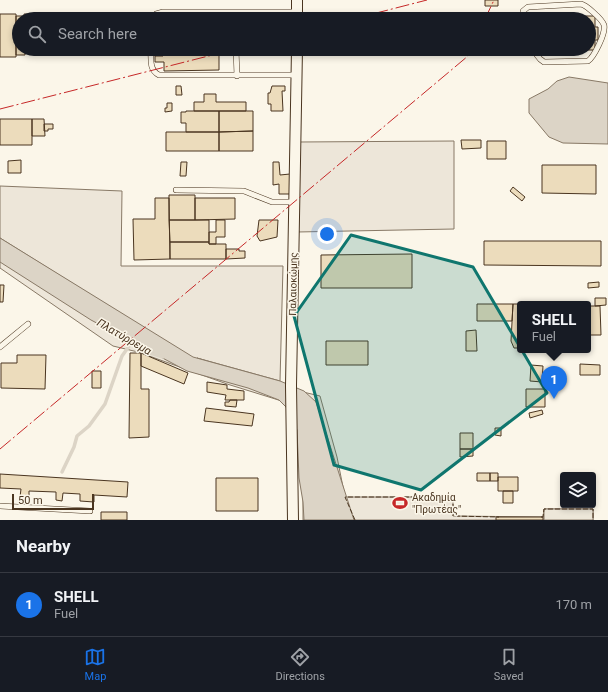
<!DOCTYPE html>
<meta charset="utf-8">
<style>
:root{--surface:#171b24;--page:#242831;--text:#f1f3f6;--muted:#9ea1a6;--line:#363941;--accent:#1a73e8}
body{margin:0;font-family:Roboto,sans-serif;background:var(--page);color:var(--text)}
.controls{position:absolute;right:12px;bottom:12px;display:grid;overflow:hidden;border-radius:4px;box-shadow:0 2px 6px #0003}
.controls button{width:36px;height:36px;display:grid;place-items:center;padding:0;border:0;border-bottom:1px solid var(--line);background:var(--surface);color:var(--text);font:20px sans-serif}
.scale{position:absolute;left:12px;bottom:10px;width:82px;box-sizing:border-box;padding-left:4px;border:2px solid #4a3520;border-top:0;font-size:11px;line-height:14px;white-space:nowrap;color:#4a3520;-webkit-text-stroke:3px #fbf6e9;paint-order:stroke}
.you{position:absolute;left:327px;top:234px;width:14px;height:14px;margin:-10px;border:3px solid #fff;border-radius:50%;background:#1a73e8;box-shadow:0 0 0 6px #1a73e833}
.badge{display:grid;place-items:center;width:26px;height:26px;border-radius:50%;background:var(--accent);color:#fff;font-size:13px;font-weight:700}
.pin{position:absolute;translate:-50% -33px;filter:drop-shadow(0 1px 2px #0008)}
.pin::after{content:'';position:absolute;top:21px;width:14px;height:12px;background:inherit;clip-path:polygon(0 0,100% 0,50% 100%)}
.popup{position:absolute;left:517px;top:301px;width:74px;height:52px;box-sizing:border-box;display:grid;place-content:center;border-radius:4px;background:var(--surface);filter:drop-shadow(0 1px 3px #0005);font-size:13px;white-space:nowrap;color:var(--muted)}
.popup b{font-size:15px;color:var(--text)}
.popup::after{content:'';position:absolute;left:50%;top:100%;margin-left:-8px;border:8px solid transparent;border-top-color:var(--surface)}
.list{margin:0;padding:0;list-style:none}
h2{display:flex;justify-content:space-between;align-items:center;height:52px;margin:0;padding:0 16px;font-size:17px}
h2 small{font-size:13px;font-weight:400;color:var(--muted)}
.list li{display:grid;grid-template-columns:26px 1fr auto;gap:12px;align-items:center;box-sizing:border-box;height:64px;padding:0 16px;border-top:1px solid var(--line)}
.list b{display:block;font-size:15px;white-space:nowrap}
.list p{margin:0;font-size:13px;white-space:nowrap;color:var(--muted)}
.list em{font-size:13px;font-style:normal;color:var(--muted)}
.icon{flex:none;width:22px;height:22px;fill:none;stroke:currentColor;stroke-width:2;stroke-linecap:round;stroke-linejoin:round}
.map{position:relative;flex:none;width:608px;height:520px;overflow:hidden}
.search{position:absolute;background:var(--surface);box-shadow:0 2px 6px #0003;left:12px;right:12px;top:12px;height:44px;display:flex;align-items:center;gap:10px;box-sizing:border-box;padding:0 14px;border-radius:22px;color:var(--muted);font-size:15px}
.sheet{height:116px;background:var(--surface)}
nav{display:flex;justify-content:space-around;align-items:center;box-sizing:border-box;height:56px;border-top:1px solid var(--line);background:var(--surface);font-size:11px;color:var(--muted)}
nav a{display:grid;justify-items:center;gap:2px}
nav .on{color:var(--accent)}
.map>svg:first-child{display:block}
</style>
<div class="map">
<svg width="608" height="520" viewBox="0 0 608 520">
<rect width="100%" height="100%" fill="#fbf6e9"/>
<path fill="#ede6d9" stroke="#887966" d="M454,141V229L297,232L298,142Z
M0,186L122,191L121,266H283L280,381L197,358L303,392L320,396L337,457L345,497H453V516L543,517L544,509H593V520H303V412L285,402L227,384L138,352L113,346L0,268V244L173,349L120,313L0,238Z"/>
<path fill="#ede7d9" stroke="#887966" d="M544,509H593V520H544Z"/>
<path fill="#dcd4c6" stroke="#887966" d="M569,77L608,83V144L563,143L549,137L529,113V99L548,89L557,81Z
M0,238L193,357L280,381L304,391L316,402L354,520H304L303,502L299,478L297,430L286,407L279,400L248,388L187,371L91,320L0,262Z"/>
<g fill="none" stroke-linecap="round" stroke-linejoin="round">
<path stroke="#dcd4c6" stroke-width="3.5" d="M122,336L147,352L163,357
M62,472L74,447L77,436L89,426L105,404L122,356L132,342"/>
</g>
<path fill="#ecdcbc" stroke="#4a3520" d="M485,0H498V6H485Z
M0,14H16V57H0Z
M24,14H32V19H19V49H25V55H16V16H24Z
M555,15H575L574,19H544L555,18Z
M582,16H595V27H598V40H595V50H576V49H589V19H576H582Z
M163,49H219V70L164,71V62H155V56H163Z
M176,86H181L182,95H176Z
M272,86H285V91H282L283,111H271V104H268V93H270Z
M204,94H216V102H246V111H194V102H204Z
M167,103H172V111L165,112V108H167Z
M186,111H219V132H186V123H181V112H186Z
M219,111H253V131L219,132Z
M0,119H32V145H0Z
M32,119H44L45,136H32Z
M44,124H53V129H48V131H44Z
M253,131V151H219V132Z
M166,132H219V151H166Z
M461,140H481V148L462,149Z
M487,141H506V159H487Z
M21,160V173H8V161Z
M181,162H187L186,176H180Z
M273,162H279L280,175L290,174V194H279V184L273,185Z
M542,165H596V194L542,193Z
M513,187L525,197L522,201L510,191Z
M169,195H195V220H169Z
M155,198H169L170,259L134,260L133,219H155Z
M195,198H235V219L195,220Z
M169,220H209V242H170Z
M216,220H225V237H216V244H209V232H216Z
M259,220H278L277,237L260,241L257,236Z
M484,241H601V266L484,265Z
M170,242H209V244H226V259H170Z
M226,249H239V251H245V258L226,259Z
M412,254V288H321V255Z
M599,282V287L588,288V283Z
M0,285H4L3,302H0Z
M595,298H606V305L595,306Z
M477,304H513L512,321H477Z
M513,304H520V348H514L511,341Z
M588,306H600L601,335H588Z
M476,330L477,351H466V331Z
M326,341H368V365H326Z
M130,353H141V389H149V437L129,438Z
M141,353L188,373L184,384L141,366Z
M17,355H46L45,389L1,388V363H17Z
M580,364L600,365V375H580Z
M531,365L543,366L542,382L530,381Z
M92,371H101V388H92Z
M207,382L227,385V389L244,391V400H225L226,395L207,392Z
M526,389H545V407H526Z
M230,400H237L236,407L225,406V402H229Z
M206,408L254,414L252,426L204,421Z
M542,410L543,414L530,418L529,413Z
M495,428H501V436L495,435Z
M460,433H473V449H460Z
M460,449H473V456L460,457Z
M477,473H490V481H477Z
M490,473H498V481H490Z
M0,474L128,482L127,497L94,495V502L80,501V494L63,493L62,501L56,500V492L29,491V498L20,497L21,489L0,488Z
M498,477H518V491H498Z
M216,478H258V511H216Z
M503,491H513V503H503Z
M101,512H127V520H101Z
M496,517H543V520H496Z"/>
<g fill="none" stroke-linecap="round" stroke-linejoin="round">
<g stroke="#4a3520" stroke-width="6">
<path id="service" d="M153,19L156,14L163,12H297
M523,19V11L528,7L581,4C586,5 602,19 604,25C606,33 594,57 588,61L544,62L540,59L532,49
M151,49C151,59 149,70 159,75H297
M236,49L237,76
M176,190L244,191L272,202H294
M0,347L28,324
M0,506L90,511"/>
</g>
<g stroke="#4a3520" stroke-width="12">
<path id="minor" d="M297,19V0
M293,520L291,386L297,49"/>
</g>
<use href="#service" stroke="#fbf6e9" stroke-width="5"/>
<use href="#minor" stroke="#fbf6e9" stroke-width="10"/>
<path stroke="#4a3520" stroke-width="1" stroke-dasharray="5 2" stroke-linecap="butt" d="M541,517H543L544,509H593V520
M355,520L345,497H453V516L499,517"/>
<path stroke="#c62828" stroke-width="1" stroke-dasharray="14 3 2 3" stroke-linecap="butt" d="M353,19L427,0
M485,19L494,0
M0,109L236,49
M0,449L468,56L471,49"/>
</g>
<path fill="#0f766e" fill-opacity="0.2" stroke="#0f766e" stroke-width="3" stroke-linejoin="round" d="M351,235L473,267L547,393L421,490L334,465L294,316Z"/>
<defs>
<g id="stadium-bare" transform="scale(1.2)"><path d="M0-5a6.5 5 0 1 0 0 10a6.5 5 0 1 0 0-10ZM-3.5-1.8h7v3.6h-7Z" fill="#c62828" stroke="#fbf6e9" stroke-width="2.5" paint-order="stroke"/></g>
</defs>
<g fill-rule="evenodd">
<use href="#stadium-bare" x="400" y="503"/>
</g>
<g text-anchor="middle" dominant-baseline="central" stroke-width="3" stroke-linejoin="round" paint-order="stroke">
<g font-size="10" fill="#4a3520" stroke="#fbf6e9">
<text transform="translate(293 284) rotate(-89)">Παλαιοκώμης</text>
</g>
<g font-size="10" fill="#4a3520" stroke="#fbf6e9" text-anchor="start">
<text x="412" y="497">Ακαδημία<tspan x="412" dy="12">"Πρωτέας"</tspan></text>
</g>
<g font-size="11" font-style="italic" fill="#4a3520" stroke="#fbf6e9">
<text transform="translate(124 337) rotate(30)">Πλατύρρεμα</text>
</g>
</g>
</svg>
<div class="controls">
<button><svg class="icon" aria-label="layers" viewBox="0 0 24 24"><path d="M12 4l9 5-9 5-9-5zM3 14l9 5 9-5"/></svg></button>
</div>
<div class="scale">50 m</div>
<div class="you"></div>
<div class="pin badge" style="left:554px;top:399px">1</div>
<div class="popup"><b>SHELL</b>Fuel</div>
<div class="search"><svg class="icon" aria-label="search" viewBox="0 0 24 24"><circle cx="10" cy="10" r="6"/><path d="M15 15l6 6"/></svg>Search here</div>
</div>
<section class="sheet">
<h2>Nearby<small></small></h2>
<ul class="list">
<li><span class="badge">1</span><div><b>SHELL</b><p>Fuel</p></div><em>170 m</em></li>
</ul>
</section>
<nav>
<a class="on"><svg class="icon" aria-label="map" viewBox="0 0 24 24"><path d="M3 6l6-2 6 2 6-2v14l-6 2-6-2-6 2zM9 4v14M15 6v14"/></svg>Map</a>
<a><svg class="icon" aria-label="directions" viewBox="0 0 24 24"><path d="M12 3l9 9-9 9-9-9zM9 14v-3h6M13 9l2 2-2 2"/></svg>Directions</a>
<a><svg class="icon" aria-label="saved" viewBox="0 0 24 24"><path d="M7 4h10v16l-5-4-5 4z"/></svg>Saved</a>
</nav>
